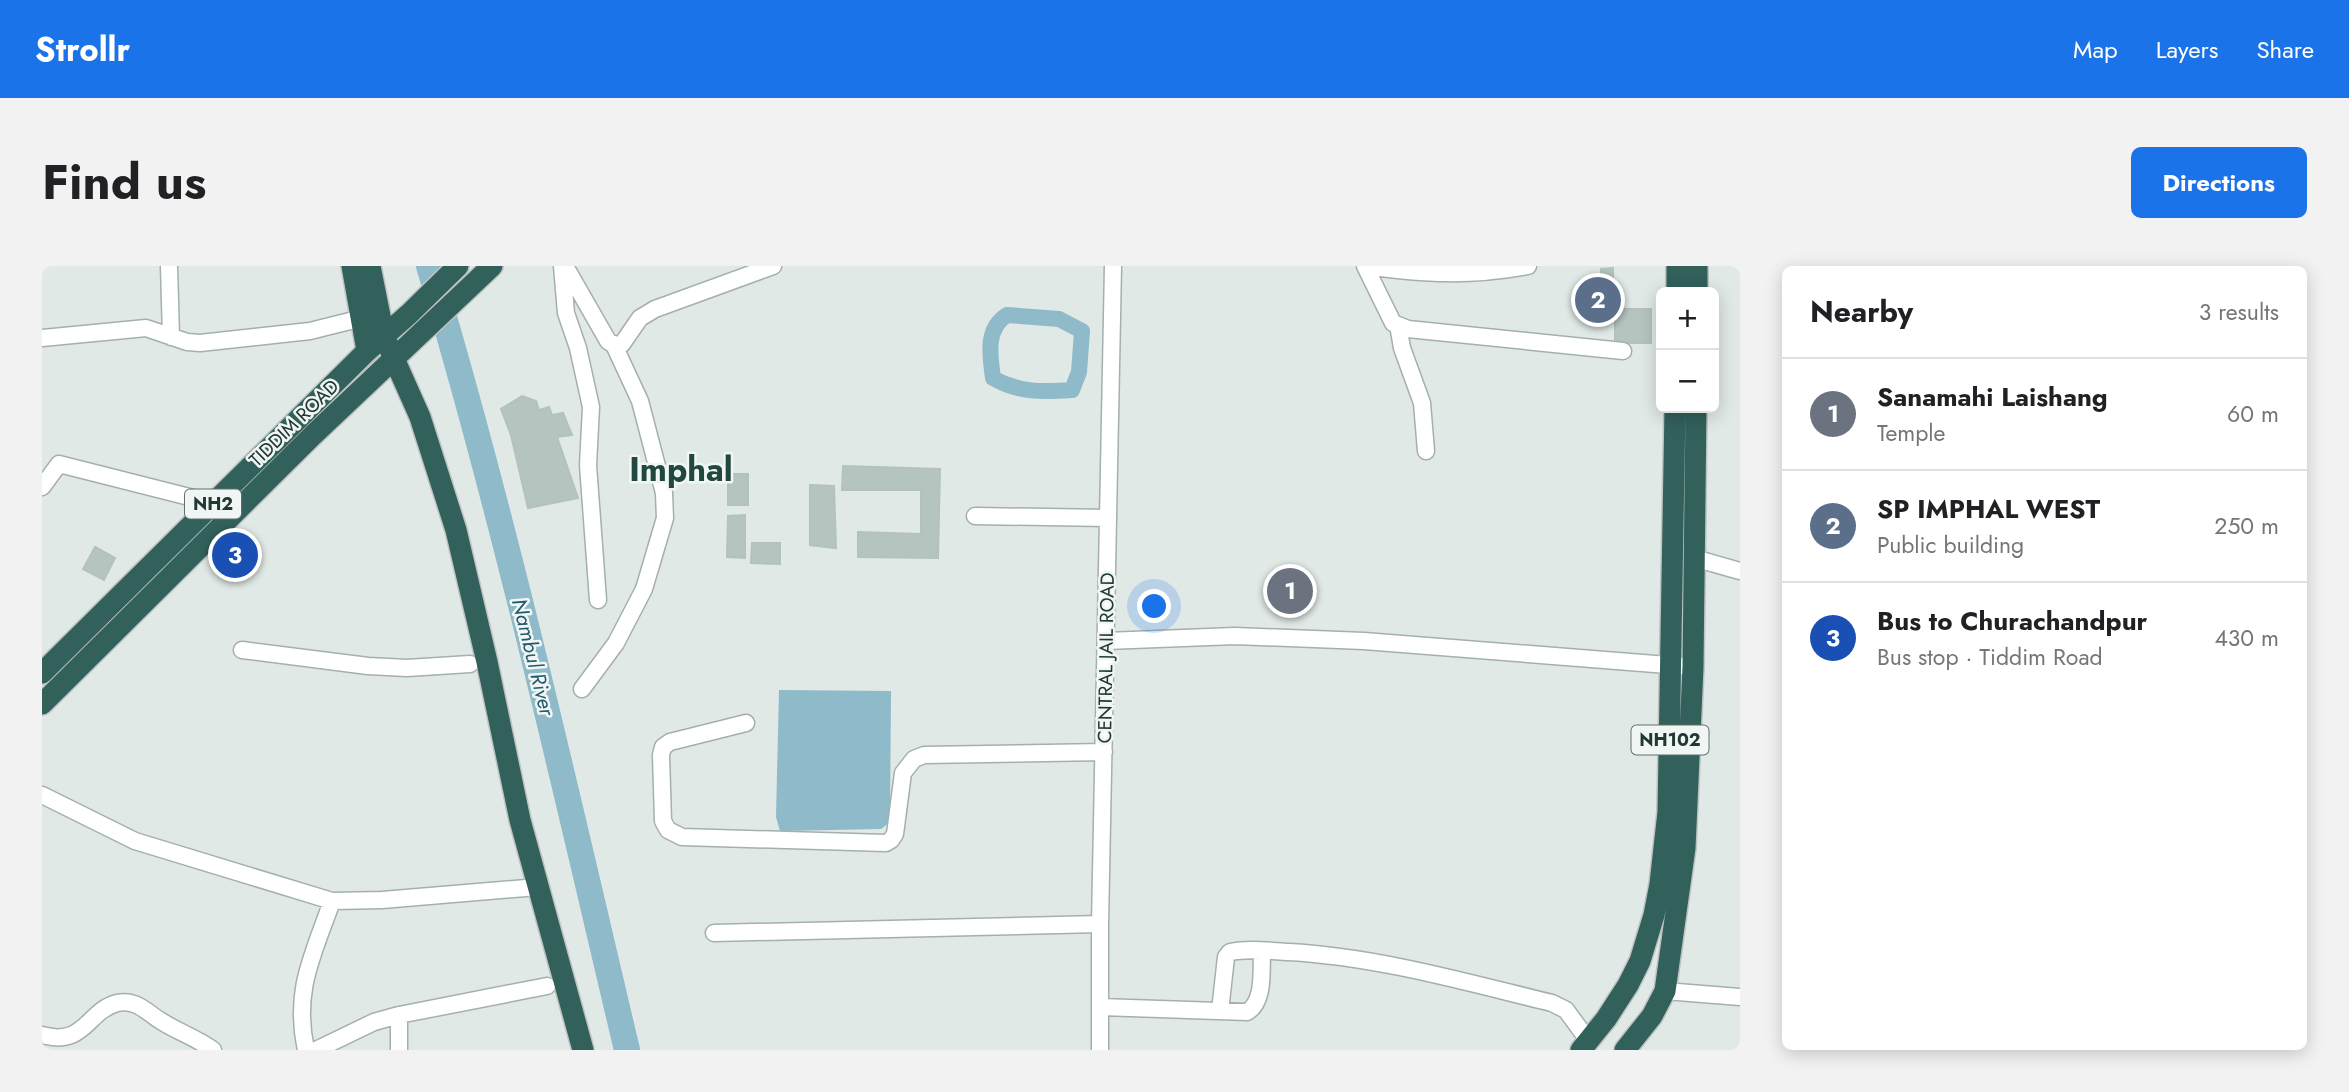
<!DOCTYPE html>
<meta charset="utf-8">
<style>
:root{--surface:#fff;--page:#f2f2f2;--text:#202124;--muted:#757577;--line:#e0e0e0;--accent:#1a73e8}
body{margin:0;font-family:Jost,sans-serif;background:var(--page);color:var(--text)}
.controls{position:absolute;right:21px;top:21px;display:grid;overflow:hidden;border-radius:10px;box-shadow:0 4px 18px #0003}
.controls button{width:63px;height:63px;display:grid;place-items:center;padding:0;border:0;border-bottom:2px solid var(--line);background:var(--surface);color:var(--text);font:35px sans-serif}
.you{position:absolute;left:1113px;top:341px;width:24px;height:24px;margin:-18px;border:5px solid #fff;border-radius:50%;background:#1a73e8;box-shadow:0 0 0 10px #1a73e833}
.badge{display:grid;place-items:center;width:46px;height:46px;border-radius:50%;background:var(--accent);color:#fff;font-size:23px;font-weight:700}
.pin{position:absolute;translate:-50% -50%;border:4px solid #fff;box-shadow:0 2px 7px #0006}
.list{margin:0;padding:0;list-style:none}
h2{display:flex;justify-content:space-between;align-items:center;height:91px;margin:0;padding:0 28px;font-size:30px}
h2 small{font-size:23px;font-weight:400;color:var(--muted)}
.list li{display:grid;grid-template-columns:46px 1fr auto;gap:21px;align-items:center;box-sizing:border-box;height:112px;padding:0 28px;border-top:2px solid var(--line)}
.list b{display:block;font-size:26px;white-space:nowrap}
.list p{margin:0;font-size:23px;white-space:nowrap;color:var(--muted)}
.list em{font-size:23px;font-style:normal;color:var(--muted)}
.map{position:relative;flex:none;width:1698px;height:784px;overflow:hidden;border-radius:10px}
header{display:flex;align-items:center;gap:42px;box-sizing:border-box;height:98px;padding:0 35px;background:var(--accent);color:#fff}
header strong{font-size:33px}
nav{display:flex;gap:38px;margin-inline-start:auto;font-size:24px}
.intro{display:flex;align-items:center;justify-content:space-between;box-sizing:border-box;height:168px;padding:0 42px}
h1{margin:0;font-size:49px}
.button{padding:18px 32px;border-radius:10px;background:var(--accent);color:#fff;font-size:24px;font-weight:700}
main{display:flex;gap:42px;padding:0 42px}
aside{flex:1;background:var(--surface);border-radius:10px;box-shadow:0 4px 18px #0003}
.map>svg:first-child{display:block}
</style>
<header>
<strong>Strollr</strong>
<nav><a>Map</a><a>Layers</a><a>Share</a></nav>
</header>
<div class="intro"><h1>Find us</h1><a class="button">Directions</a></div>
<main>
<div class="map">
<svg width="1698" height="784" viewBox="0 0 1698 784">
<rect width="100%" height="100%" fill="#e0e9e6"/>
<path fill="#8ebac9" d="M737,424L849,425L848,556L839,563L738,565L734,551Z"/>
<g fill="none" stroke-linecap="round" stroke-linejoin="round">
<path stroke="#8ebac9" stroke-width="16" d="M965,49L1017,53L1040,65L1037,106L1030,124C1002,126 976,127 951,112C948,89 943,63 965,49Z"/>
<path stroke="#8ebac9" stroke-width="26" d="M387,0C464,258 523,522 585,784"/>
</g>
<path fill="#b6c4bf" stroke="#b3c2bd" stroke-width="2" d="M1571,2V15H1559V3Z
M1540,17H1572V50H1540Z
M1573,43H1609V77H1573Z
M480,130L494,135L497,144L507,141L510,149L521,147L530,169L515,171L536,232L486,242L469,169L459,143Z
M801,200L898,203L896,292L816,291V266L879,268V224H800Z
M686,208H706V239H686Z
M768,219L792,220L794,282L768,279Z
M703,249V292L685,291L686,250Z
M710,277H738V298L709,297Z
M53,281L73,292L62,314L41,303Z"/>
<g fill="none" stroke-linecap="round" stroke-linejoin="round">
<g stroke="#a4b0ad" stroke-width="19">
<path id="minor" d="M127,0L129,71
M520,0L524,47L536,82L549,141L546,199L556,334
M523,0L566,75L572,79L580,78L598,52L613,43L731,0
M1323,0L1351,57L1366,63L1581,85
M1323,0C1383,8 1426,11 1486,0
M1356,59L1360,82L1380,137L1384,185
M0,72L104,62L145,76L158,77L268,65L328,50
M0,221L17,198L171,237
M933,250L1066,252
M1652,292L1698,305
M1064,375L1193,370L1322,375L1651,401
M200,384L326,400L365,402L428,398
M540,423L574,377L602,323L623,252L622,227L598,135L572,79
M704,457L628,476L621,481L619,489L621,555L626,564L640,571L844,577L849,574L853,568L861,507L872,493L882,489L1062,486
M0,529L93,575L290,635L340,634L496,621
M672,667L1058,658
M1623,725L1698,731
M1059,741L1205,746C1223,736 1219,704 1220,685
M1178,745L1184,691L1188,686C1207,682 1228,685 1247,686C1336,691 1423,716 1510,737L1524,744L1546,774
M357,749V784
M0,769C43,781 45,745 75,737C80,736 87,736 92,738C102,741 110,750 119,755C136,766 155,772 171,784
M264,784C251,725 271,689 290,635
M274,784L332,756L357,749L505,720
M1058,784V658L1071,0"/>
</g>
<g stroke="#bdc3c2" stroke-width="24">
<path id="highway" d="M310,0L325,85
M328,0L342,70L378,151L414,264L445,396L478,554L541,784
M1655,0V26
M1635,26V0
M0,407L325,85L367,48L416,0
M0,438L271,169L450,0
M1539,784L1564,753L1586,719L1598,695L1612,649L1618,618L1626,546L1633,142
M1583,784L1610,750L1623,725L1643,582L1651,401L1654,142"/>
</g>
<use href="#minor" stroke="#fff" stroke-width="16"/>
<use href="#highway" stroke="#32605b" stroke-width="21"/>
</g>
<g text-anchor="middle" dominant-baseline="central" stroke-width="5" stroke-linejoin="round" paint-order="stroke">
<g fill="#f0f6f4" stroke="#60716e" stroke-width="2">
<rect x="143" y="223.5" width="56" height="29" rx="5"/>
<rect x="1589.5" y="459.5" width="77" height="29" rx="5"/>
</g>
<g font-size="18" font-weight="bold" fill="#233834">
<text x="171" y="238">NH2</text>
<text x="1628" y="474">NH102</text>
</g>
<g font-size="19" fill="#233834" stroke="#f0f6f4">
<text transform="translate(252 157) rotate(-44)">TIDDIM ROAD</text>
<text transform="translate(1064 392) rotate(-89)">CENTRAL JAIL ROAD</text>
</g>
<g font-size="21" font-style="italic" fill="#245a6c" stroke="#f0f6f4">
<text transform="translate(491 391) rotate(76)">Nambul River</text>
</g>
<g font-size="33" font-weight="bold" fill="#214741" stroke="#f0f6f4">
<text x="639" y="203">Imphal</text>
</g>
</g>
</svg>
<div class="controls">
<button>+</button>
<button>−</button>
</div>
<div class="you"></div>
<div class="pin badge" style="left:1248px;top:325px;background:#6b7280">1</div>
<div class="pin badge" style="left:1556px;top:34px;background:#5c6f8a">2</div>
<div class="pin badge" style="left:193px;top:289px;background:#1a4fb4">3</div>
</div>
<aside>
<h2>Nearby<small>3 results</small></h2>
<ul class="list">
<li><span class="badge" style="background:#6b7280">1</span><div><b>Sanamahi Laishang</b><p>Temple</p></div><em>60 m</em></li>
<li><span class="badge" style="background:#5c6f8a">2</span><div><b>SP IMPHAL WEST</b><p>Public building</p></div><em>250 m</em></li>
<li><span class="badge" style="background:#1a4fb4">3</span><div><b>Bus to Churachandpur</b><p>Bus stop · Tiddim Road</p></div><em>430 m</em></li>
</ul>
</aside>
</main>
